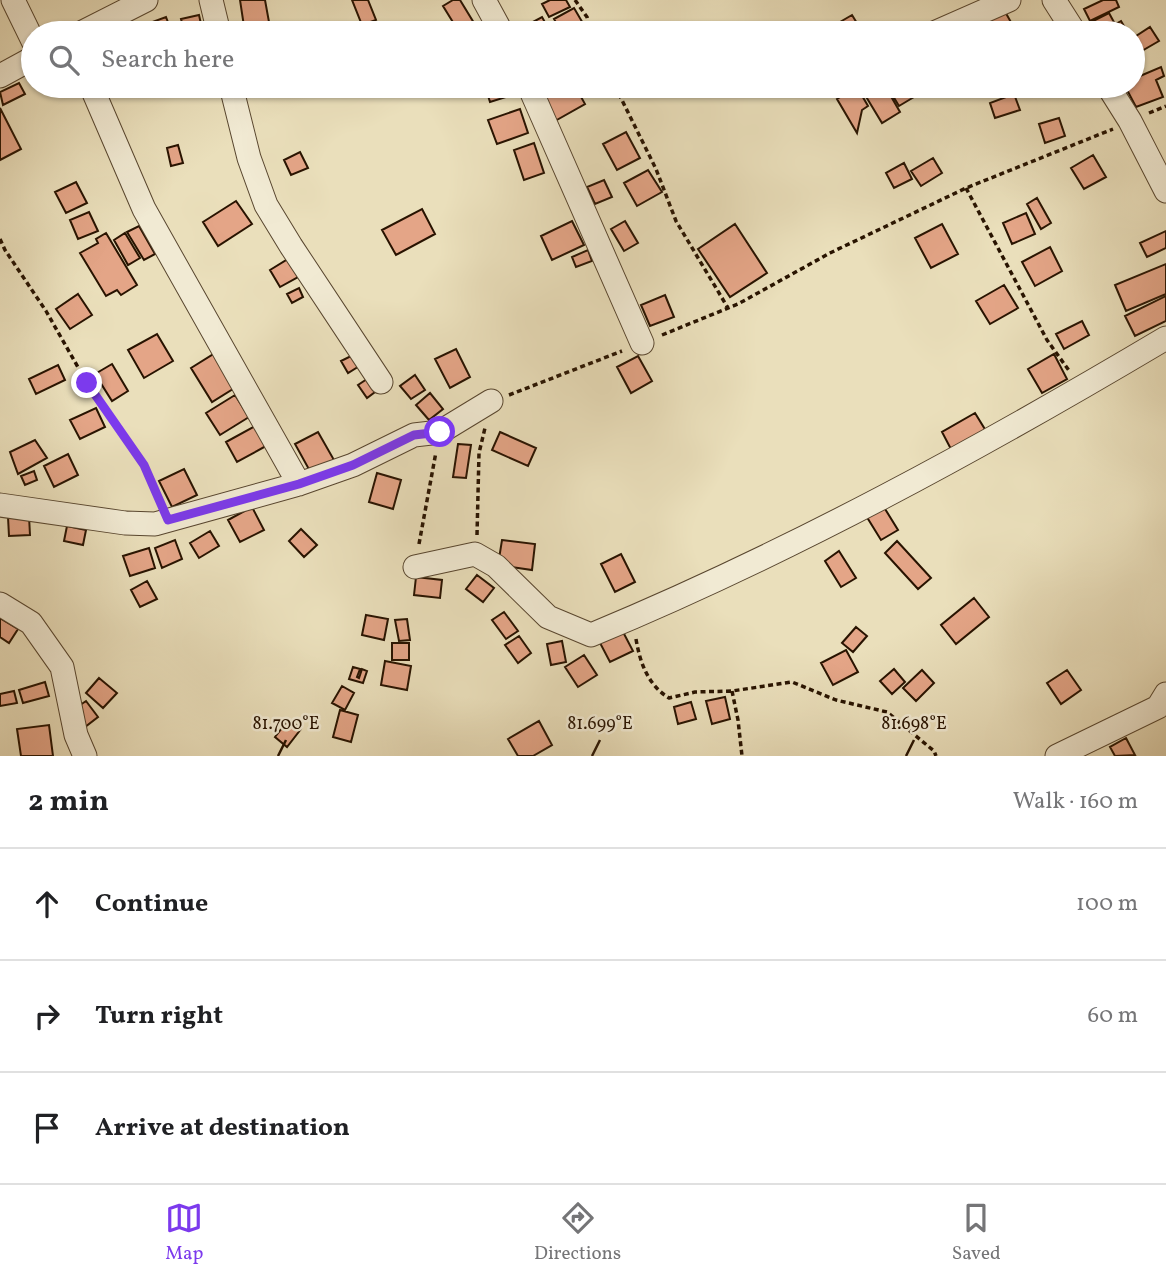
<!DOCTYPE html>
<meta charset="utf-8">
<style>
:root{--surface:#fff;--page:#f2f2f2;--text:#202124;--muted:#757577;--line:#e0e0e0;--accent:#7c3aed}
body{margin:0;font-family:Vollkorn,serif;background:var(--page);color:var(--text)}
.stop{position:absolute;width:21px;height:21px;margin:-16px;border:5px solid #7c3aed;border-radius:50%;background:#fff}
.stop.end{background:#7c3aed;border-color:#fff;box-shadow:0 2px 7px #0008}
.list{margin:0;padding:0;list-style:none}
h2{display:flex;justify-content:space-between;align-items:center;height:91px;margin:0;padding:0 28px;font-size:30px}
h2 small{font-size:23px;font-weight:400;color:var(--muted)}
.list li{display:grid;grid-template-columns:46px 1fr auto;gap:21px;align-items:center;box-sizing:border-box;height:112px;padding:0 28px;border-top:2px solid var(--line)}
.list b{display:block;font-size:26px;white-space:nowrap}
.list em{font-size:23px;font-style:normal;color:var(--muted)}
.icon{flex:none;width:38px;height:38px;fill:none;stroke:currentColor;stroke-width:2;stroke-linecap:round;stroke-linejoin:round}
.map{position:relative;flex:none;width:1166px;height:756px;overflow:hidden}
.search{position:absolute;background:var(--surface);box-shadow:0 2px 5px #0004;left:21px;right:21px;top:21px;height:77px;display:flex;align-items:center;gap:18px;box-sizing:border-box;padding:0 24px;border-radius:38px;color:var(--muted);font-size:26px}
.sheet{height:427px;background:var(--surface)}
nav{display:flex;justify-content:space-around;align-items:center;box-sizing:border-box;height:98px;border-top:2px solid var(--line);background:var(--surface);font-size:19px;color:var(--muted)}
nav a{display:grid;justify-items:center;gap:4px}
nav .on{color:var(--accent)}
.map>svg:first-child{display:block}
</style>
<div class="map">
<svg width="1166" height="756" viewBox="0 0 1166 756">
<rect width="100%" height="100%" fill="#eadfbb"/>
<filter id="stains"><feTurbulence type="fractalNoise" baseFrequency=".00286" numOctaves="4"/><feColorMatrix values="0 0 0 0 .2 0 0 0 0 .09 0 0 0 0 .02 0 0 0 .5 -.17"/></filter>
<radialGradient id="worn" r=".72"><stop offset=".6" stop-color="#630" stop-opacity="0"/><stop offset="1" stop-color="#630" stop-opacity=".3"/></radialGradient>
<path fill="#e4a587" stroke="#281300" stroke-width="2" d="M240,0H265L271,33H245Z
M352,0H368L376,20L362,25Z
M453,0H460L474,23L459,32L443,6Z
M550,0H566L570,7L549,17L542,4Z
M1103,0H1116L1119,7L1090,21L1084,9Z
M574,8L584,25L569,33H562L554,19Z
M1003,8L1017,33H986L979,22Z
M1109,13L1115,24L1096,33L1091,22Z
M199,15L203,33H185L181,19Z
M852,15L863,33H831L828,29Z
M166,17L172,33H147L144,25Z
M542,17L547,26L535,31L531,23Z
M1121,21L1128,33H1100Z
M1150,27L1159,41L1133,56V38Z
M1161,67L1164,76L1156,80L1163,97L1136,107L1125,86H1133V79Z
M19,83L25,94L3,105L0,92Z
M485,86H516L519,93L490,102Z
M563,86H575L585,104L555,121L541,98Z
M870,86H885L900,112L882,123L862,90Z
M887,86H914L919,94L899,106Z
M857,87L868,106L862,110L857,133L837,99Z
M1014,94L1020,110L995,118L990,103Z
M0,108L21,149L0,160Z
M520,109L528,133L497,144L488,120Z
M1059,118L1065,136L1045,143L1039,124Z
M626,132L640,158L617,170L603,144Z
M534,143L544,173L524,180L514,150Z
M178,145L183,163L171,166L167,148Z
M300,152L308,168L291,175L284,160Z
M1093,155L1106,177L1084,189L1071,168Z
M933,158L942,173L921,186L911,171Z
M904,163L912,179L894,188L886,173Z
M648,170L662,192L637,206L624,183Z
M604,180L612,197L595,204L587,187Z
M76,182L87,203L66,213L55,192Z
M1037,198L1051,223L1041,229L1027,204Z
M236,201L252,224L218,246L203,222Z
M422,209L435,234L396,255L382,230Z
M89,212L98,231L78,239L70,220Z
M1026,213L1035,234L1012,244L1003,223Z
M572,221L584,245L552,260L541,236Z
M625,221L638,243L624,251L611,229Z
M735,224L767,273L730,297L698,249Z
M942,224L958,254L931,268L915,238Z
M139,226L155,254L144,260L127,232Z
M1166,231V248L1147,257L1140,243Z
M106,233L137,285L121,295L117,290L106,296L80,253L98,243L96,239Z
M125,233L140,258L128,265L114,240Z
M1050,247L1062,271L1035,286L1022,262Z
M588,250L592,261L576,267L572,257Z
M288,259L298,277L280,287L270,270Z
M1166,264V294L1126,311L1115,285Z
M1004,285L1018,308L990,324L976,301Z
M299,288L303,297L292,303L287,294Z
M78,294L92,315L70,329L56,309Z
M665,295L674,317L650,326L641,305Z
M1166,296V321L1135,336L1125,316Z
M1082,321L1089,335L1064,349L1056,334Z
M157,334L173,361L144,378L128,350Z
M456,349L470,377L450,388L435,359Z
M220,350L241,384L212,402L191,368Z
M355,354L361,365L348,373L341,361Z
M1054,354L1067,379L1042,393L1028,369Z
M638,356L652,381L631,393L617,367Z
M112,364L128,391L112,401L95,374Z
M58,365L65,380L36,394L29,379Z
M415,375L425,390L411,399L400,386Z
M370,377L379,389L367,398L358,385Z
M430,393L443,409L429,420L416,405Z
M235,395L249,417L220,435L206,413Z
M96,408L105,427L80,439L70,420Z
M975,413L986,431L952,451L942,432Z
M255,426L266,446L237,462L226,442Z
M318,432L334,460L311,473L295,444Z
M500,432L536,448L528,466L492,450Z
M35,440L47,458L18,474L10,452Z
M458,444L471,445L466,478L453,477Z
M68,454L78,475L54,487L44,466Z
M184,469L197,495L172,507L159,481Z
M34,471L37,480L25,485L21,476Z
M377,473L401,480L393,509L369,502Z
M882,504L898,530L881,540L865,514Z
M252,507L264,530L240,542L228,520Z
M29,516L30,535L9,536L8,517Z
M67,526L86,530L83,545L64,541Z
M301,529L317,545L304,557L289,541Z
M210,531L219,546L199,558L190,543Z
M175,540L182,559L162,568L155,548Z
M502,540L535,544L532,570L498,565Z
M897,541L931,578L918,589L885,553Z
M149,548L155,568L130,576L123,556Z
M839,551L856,578L841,587L825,561Z
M621,554L635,582L615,592L601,564Z
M477,575L494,588L483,602L466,589Z
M416,577L442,580L440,598L414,595Z
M147,581L157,599L140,607L131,590Z
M974,598L989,617L956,644L941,625Z
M504,612L518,631L506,639L492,620Z
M366,615L388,619L384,640L362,635Z
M0,618L18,629L9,643L0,637Z
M407,619L410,640L399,641L395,620Z
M856,627L867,636L853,652L842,643Z
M622,630L633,651L610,662L599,641Z
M519,636L531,653L518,663L505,645Z
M562,641L566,662L551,665L547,644Z
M392,643H409V660H392Z
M846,650L858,672L833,685L821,663Z
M584,655L597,675L578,687L565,667Z
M385,661L411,666L407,690L381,685Z
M353,667L360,669L357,677L359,678L362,669L367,671L363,683L349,679Z
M894,669L905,682L892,694L880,681Z
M922,670L934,683L916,701L903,688Z
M1067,670L1081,690L1061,704L1047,683Z
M99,678L117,693L103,708L86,693Z
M45,682L49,696L23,703L19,690Z
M342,686L354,693L345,710L332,703Z
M14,691L17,703L0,706V694Z
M725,697L730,719L712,724L706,701Z
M86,701L98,717L85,727L73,710Z
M691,702L696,719L678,724L674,707Z
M340,710L358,715L351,742L333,737Z
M289,719L301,729L287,747L275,737Z
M539,721L552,745L533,756H518L508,739Z
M49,725L53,756H21L17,729Z
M1126,738L1135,755L1115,756L1110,747Z"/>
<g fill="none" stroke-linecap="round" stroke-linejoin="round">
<g stroke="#58462f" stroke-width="25">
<path id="minor" d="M13,0L33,41
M211,0L219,33
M484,0L502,33
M1054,0L1075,33
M81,33L146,0
M934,33L1009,0
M0,76L33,58
M91,86L144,209L299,484
M231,86L249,158L266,205L291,246L381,382
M529,86L642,343
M1108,86L1130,121L1166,191
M0,505L125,523L155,524L299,484L353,465L414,435L440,432L491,401
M415,567L475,554L496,566L548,617L591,635C789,553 981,448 1166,338
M0,604L31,623L62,667L76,735L85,756
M1057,756L1158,707L1166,694"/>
</g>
<path stroke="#281300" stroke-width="3.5" stroke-dasharray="5 3.5" stroke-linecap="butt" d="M575,0L587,17L591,33
M615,86L656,169L676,221L728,308
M1149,113L1166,106
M966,188L1047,340L1070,372
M0,239L5,250L46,311L87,383L144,465L160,502
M662,335L738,304L830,253L966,188L1113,129
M509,395L622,351
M477,535L479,453L485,428
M419,544L436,452
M636,639C640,663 648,685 669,698L695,692L732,691L792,682L836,700L887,712L934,751L936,756
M732,691L738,720L742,756"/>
<use href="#minor" stroke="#f1ead3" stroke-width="23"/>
</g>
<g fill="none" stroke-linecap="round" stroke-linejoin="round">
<path stroke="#7c3aed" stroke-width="9" d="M87,383L144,465L168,520L299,484L353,465L414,435L440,432"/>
</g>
<path fill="none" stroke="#281300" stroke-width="2.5" d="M278,756L286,740M592,756L600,740M906,756L914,740"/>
<g font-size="18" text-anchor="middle" fill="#281300" stroke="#f1ead3" stroke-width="5" stroke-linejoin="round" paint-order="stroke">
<text x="286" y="729">81.700°E</text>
<text x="600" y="729">81.699°E</text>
<text x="914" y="729">81.698°E</text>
</g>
<rect width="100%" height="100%" filter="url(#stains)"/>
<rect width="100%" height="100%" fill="url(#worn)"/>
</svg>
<div class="stop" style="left:440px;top:432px"></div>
<div class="stop end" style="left:87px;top:383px"></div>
<div class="search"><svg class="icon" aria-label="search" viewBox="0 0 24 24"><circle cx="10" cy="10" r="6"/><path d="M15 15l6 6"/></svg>Search here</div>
</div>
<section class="sheet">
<h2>2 min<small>Walk · 160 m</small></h2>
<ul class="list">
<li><svg class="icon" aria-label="ahead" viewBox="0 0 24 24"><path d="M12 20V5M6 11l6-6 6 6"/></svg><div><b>Continue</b></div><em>100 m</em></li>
<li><svg class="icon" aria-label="right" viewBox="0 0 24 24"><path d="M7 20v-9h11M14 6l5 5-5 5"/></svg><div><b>Turn right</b></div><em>60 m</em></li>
<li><svg class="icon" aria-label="arrive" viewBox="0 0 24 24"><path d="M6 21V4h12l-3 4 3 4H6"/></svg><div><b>Arrive at destination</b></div></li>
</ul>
</section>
<nav>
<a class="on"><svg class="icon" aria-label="map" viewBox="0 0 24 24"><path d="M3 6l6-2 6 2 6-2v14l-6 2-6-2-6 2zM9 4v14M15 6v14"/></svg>Map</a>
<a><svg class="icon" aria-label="directions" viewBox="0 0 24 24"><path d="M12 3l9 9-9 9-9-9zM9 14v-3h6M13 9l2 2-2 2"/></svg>Directions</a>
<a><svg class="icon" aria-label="saved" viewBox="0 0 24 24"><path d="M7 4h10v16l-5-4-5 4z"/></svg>Saved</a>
</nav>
